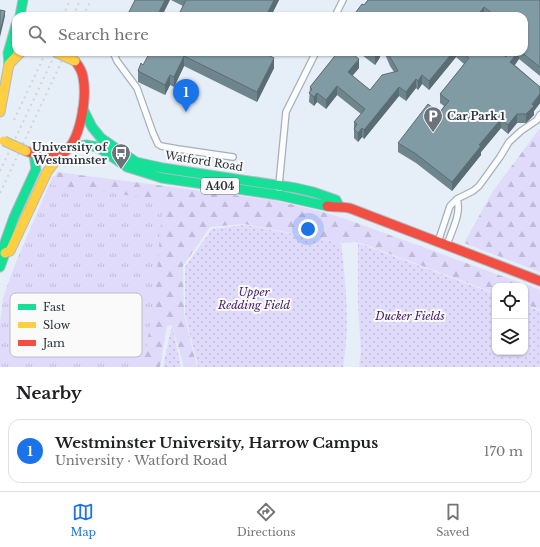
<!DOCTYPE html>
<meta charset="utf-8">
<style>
:root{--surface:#fff;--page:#f6f6f6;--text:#202124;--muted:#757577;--line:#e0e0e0;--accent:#1a73e8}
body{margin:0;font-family:"Libre Baskerville",serif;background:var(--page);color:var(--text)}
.controls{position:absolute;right:12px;bottom:12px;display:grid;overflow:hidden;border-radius:8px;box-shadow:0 1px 3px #0004}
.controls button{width:36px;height:36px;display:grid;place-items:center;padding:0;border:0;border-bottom:1px solid var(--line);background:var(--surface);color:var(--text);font:20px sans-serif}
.you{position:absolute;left:308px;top:229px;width:14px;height:14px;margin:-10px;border:3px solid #fff;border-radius:50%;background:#1a73e8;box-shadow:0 0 0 6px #1a73e833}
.badge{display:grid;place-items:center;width:26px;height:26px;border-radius:50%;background:var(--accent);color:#fff;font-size:13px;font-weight:700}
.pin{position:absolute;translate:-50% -33px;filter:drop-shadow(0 1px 2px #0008)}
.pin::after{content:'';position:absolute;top:21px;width:14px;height:12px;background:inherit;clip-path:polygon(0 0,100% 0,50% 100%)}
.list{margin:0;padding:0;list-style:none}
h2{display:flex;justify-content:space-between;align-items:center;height:52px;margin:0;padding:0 16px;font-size:17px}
h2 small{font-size:13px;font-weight:400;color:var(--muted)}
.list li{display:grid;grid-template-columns:26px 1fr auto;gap:12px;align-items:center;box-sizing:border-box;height:64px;margin:0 8px 8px;padding:0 8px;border:1px solid var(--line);border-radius:12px}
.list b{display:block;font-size:15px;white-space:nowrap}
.list p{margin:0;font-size:13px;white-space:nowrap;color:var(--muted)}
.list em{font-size:13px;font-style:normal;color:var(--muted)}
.icon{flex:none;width:22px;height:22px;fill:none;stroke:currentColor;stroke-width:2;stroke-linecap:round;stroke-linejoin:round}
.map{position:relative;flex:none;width:540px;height:367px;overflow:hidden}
.search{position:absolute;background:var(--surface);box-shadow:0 1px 3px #0004;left:12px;right:12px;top:12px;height:44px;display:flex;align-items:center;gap:10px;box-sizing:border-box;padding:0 14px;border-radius:12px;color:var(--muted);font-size:15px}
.sheet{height:124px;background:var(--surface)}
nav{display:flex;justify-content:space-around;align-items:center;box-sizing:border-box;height:56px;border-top:1px solid var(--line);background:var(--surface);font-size:11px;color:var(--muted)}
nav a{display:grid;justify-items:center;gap:2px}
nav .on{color:var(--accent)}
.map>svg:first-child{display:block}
</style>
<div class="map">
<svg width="540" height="367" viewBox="0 0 540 367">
<defs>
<pattern id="grass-tufts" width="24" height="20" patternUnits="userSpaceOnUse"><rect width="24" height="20" fill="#e0dafb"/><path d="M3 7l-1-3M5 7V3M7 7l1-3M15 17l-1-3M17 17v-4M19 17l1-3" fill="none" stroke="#c0bcd8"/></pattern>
<pattern id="forest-firs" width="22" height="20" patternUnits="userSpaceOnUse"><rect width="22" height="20" fill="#e0dafb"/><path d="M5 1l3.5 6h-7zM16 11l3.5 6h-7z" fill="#c0bcd8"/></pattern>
<pattern id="park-dots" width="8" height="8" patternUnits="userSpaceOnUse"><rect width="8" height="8" fill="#e0dafb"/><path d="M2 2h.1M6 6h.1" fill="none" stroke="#c0bcd8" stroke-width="1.8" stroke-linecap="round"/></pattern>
</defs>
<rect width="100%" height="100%" fill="#e6eef7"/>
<path fill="url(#grass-tufts)" d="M53,176L174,196L147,367H0V325L3,298L16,262Z"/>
<path fill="url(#forest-firs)" d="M540,128V272L464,243L493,191Z
M57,172L272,200L312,209L346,219L540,290V310L525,304V286H495V293L358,242L343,243L244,224L210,227L183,266L184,314L197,367H184L172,325L167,326L160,367H143L155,296L163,200L52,185Z"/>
<path fill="url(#park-dots)" d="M245,225L341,243C346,282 350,329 343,367H198L185,314V267L212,229Z
M358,243L495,294V352H525V305L540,311V367H359L361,351L358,305Z
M172,325L181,367H163Z"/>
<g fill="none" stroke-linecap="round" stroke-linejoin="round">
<g stroke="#a8afb8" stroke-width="8">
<path id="street" d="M335,16L343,0
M113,52L117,61L137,88L153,133L158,144L161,146L178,149L233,157
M278,195L286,112L316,52
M438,242L450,206L457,199L473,191L479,186L500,157L509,142L521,131L537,120L540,115
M447,245C451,232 462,213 457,199"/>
</g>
<g stroke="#b3b9c6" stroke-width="11">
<path id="fast" d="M20,16L23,0
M9,64L8,53L16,25
M83,109L92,127L101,138L136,162L163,168L296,188L313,192L336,200L339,206
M70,147L86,145L98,147L127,167L162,178L278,195L327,206
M0,267L5,253L3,248L14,217L36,169L34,154"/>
</g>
<g stroke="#b3b9c6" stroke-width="11">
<path id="slow" d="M0,112L9,64L21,52
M5,253L10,251L47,172L60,155"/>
</g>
<g stroke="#b3b9c6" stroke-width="11">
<path id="jam" d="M26,151C37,155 51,160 62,154C81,143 87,97 83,77C82,71 79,66 75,61
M327,206C336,208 344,206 352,209L540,281"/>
</g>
<use href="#street" stroke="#fbfcfe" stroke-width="5.5"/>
<use href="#fast" stroke="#16e098" stroke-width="9"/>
<use href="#slow" stroke="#ffcf43" stroke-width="9"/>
<use href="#jam" stroke="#f24e42" stroke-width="9"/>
<path stroke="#d1d4d6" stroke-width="2" stroke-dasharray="2 4" stroke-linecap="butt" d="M63,16L70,0
M73,16L80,0
M83,16L91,0
M14,120L46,52
M0,171L56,52
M0,193L66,52"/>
<g stroke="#b3b9c6" stroke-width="11" stroke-linecap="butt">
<path id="slow-bridge" d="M55,52L75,61
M4,141L26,151"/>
</g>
<use href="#slow-bridge" stroke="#ffcf43" stroke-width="9"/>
</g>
<path fill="#6f858e" d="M171,0H279L271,16H178L183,6Z
M368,0H540V76L519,59L515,65L540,87V103L534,111V115L526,123H517L508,134L501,128L481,152V155L452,191L416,163L398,152V143L439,113L444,106L440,103V94L464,64L456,57L429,90L422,84L418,90L416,88L406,101L399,96L364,139L362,137L358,142L354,138V122L361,114L337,95L326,109L317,102L314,106L309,102L310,87L338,52H358L355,56L359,68L352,76L370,90L394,72L390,66L384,52H500L506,57L510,52H524V16H353L364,5Z
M138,52H144L143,54Z
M167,52L274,68L257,102L184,66L174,87L170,85L165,95L138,82V71L143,65L166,54Z
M358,52H382L379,59L375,65Z"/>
<path fill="#5a6c74" d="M165,0H170L162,16H157Z
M274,0H279L271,16H266Z
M484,7V16H477Z
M5,11V16L0,37V32Z
M350,52H358L350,61Z
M378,52H382L379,59L375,65V56Z
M453,52H456V57L429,90V81Z
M518,52H519V59L510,71V62Z
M184,56V66L174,87V77Z
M274,58V68L257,102V92Z
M359,59V68L348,81V72Z
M170,75V85L165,95V85Z
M422,75V84L418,90V81Z
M416,79V88L406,101V92Z
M337,86V95L326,109V100Z
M399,87V96L364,139V130Z
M317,93V102L314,106V97Z
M540,94V103L534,111V115L526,123V114Z
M517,114V123L508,134V125Z
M501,119V128L481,152V155L452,191V182L479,145Z
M362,128V137L358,142V133Z"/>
<path fill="#819ba5" stroke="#5a6c74" d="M135,0H165L157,16H127Z
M186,0H274L266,16H178Z
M368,0H540V67L521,52H524V16H496L484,7L477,16H353L362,4L364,5Z
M0,10L5,11L0,32Z
M150,52H162L166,54L167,52H262L274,58L257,92L184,56L174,77L170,75L165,85L138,71L141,63L143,65Z
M338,52H350L359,59L348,72L370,90L382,75L398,71L390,57L388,52H453L429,81L422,75L418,81L416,79L406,92L399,87L364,130L362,128L358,133L354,129L357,124L354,122L365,109L337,86L326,100L317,93L314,97L309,93L312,89L310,87Z
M370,52H378L375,56Z
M460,52H500L506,57L510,52H518L510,62L540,87V94L532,104L534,106L526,114H517L508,125L501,119L479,145L481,146L452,182L416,154L398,143L428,104L439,113L449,101L440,94L469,58Z"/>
<defs>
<g id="parking-pin" transform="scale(1)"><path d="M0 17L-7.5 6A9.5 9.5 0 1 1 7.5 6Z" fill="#6b747d" stroke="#f9faf9"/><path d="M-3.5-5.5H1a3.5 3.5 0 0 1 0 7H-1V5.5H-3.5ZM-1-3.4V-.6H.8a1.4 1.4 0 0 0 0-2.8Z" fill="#fff"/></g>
<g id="bus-pin" transform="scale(1)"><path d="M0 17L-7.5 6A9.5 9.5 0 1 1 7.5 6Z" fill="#6b747d" stroke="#f9faf9"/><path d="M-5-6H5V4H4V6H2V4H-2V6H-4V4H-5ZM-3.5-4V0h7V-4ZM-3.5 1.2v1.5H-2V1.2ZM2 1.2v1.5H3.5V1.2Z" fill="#fff"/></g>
</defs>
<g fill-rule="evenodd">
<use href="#parking-pin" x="433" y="116"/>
<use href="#bus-pin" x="121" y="153"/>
</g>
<g text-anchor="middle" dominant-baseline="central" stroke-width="4" stroke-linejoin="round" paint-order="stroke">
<rect fill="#f9faf9" stroke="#676e75" stroke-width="1" x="201" y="178" width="38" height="16" rx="3"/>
<g font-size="10" font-weight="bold" fill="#29323c">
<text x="220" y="186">A404</text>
</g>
<g font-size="11" font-weight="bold" fill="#29323c" stroke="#f9faf9" text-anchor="start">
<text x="447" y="116">Car Park 1</text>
<text x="107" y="147" text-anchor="end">University of<tspan x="107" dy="13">Westminster</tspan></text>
</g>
<g font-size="11" fill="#29323c" stroke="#f9faf9">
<text transform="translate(204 161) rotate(9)">Watford Road</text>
</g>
<g font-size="11" font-style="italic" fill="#44206d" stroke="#f9faf9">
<text x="254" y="292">Upper<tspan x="254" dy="13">Redding Field</tspan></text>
<text x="410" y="316">Ducker Fields</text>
</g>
</g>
<rect x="10" y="293" width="132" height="64" rx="6" fill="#f9faf9" stroke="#bbbec0" stroke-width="1"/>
<rect x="18" y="304" width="18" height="6" fill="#16e098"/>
<rect x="18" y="322" width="18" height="6" fill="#ffcf43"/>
<rect x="18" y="340" width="18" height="6" fill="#f24e42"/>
<g font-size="11" fill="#29323c">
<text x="43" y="311">Fast</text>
<text x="43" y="329">Slow</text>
<text x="43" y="347">Jam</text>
</g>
</svg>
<div class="controls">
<button><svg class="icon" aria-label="locate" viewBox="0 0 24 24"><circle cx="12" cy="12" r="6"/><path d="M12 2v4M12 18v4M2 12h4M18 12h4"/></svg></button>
<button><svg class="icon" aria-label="layers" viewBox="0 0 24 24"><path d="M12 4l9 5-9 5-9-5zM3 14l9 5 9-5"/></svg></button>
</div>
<div class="you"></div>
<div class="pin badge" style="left:186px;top:112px">1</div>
<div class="search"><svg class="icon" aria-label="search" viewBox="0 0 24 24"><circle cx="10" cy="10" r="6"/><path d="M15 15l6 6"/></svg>Search here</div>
</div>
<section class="sheet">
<h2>Nearby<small></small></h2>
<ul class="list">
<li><span class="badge">1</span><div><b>Westminster University, Harrow Campus</b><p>University · Watford Road</p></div><em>170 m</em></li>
</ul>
</section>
<nav>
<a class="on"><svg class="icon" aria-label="map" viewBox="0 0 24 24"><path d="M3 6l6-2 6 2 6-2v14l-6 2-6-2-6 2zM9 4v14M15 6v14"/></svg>Map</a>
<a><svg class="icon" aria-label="directions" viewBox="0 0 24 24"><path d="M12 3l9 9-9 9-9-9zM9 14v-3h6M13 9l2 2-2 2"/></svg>Directions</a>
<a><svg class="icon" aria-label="saved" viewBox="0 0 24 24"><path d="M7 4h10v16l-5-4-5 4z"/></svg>Saved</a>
</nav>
